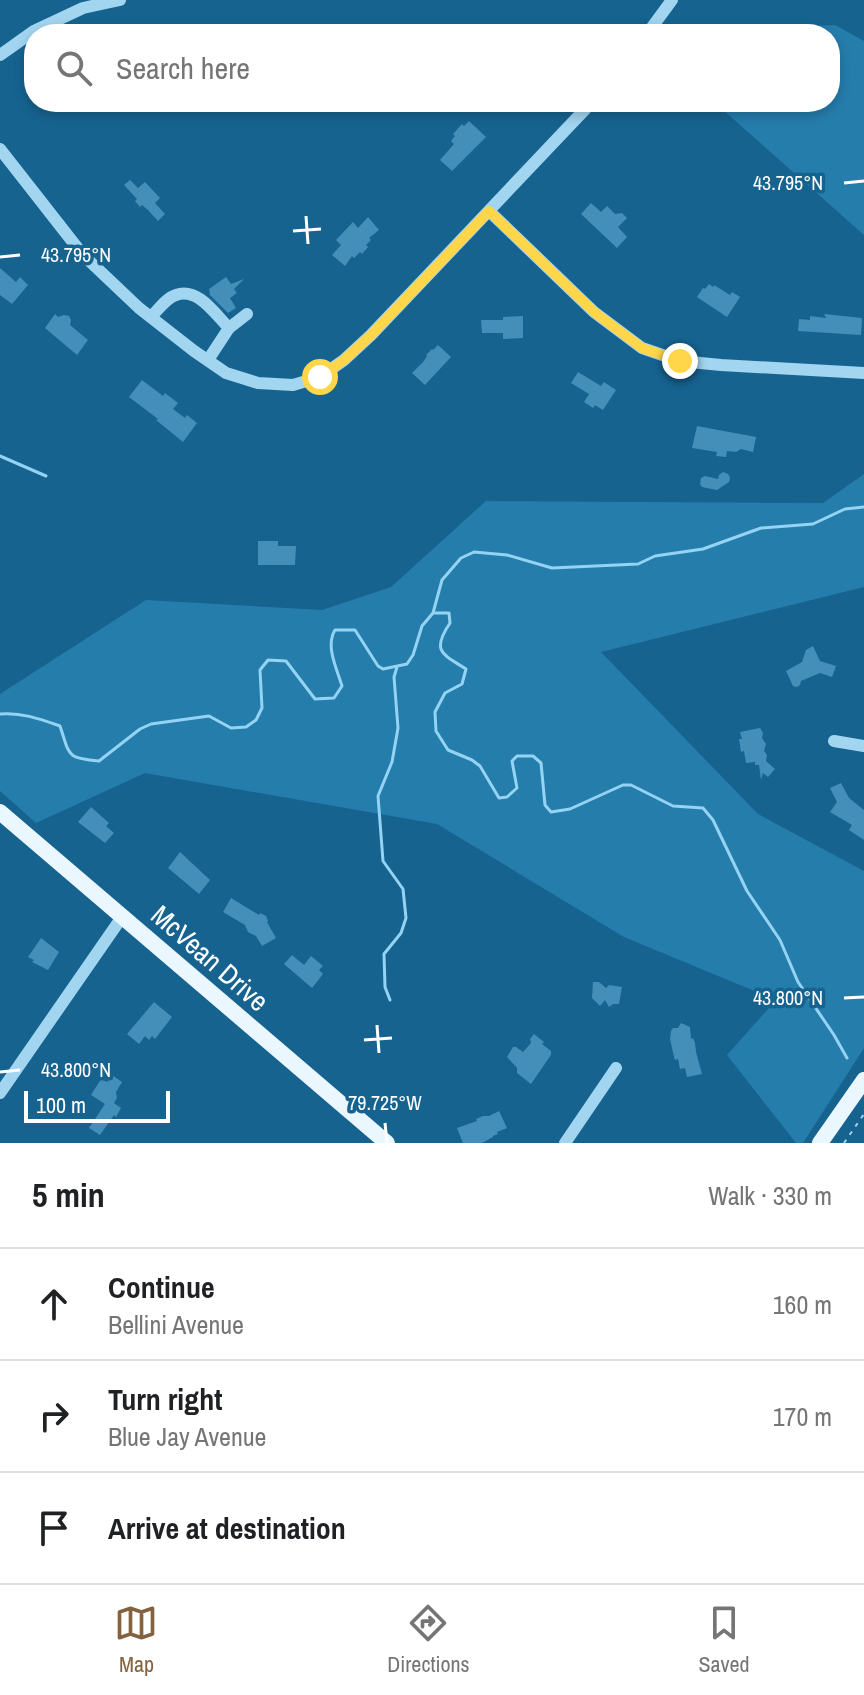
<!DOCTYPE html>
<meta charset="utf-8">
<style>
:root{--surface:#fff;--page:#f2f2f2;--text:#202124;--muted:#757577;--line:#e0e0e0;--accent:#84623f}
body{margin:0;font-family:"Archivo Narrow",sans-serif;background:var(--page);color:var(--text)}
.scale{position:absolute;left:24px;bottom:20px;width:146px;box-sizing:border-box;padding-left:8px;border:4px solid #fff;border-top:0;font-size:22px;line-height:28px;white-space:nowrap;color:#fff;-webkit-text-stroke:6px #166390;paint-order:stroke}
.stop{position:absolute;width:24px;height:24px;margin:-18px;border:6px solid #ffd54a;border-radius:50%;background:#fff}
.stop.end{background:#ffd54a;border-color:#fff;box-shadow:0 2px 8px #0008}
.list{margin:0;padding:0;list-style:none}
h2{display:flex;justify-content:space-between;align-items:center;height:104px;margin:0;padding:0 32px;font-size:34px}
h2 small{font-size:26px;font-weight:400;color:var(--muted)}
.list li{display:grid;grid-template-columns:52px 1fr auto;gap:24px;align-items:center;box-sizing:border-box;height:112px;padding:0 32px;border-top:2px solid var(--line)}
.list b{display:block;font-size:30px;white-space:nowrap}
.list p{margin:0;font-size:26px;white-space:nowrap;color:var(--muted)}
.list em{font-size:26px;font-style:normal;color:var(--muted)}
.icon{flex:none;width:44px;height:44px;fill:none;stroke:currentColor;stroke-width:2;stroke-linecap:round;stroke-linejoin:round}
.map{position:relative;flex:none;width:864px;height:1143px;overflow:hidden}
.search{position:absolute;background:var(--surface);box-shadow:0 4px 12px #0003;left:24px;right:24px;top:24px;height:88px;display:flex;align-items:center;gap:20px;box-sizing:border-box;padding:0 28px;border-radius:32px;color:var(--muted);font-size:30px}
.sheet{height:440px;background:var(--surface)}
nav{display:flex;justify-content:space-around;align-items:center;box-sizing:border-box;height:112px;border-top:2px solid var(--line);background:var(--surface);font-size:22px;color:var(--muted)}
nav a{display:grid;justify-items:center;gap:4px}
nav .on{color:var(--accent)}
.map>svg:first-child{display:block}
</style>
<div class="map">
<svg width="864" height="1143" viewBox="0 0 864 1143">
<rect width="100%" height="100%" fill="#166390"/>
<path fill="#257dac" d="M835,25L864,41V235L714,102H830V34H761L813,26Z
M864,474V587L601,652L758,814L864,871V1048L803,1143H796L727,1055L776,1000L624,937L437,824L145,773L36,823L0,791V694L146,600L322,610L391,587L486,501L823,503Z"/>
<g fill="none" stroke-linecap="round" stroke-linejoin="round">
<path stroke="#94d3f3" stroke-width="3" d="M0,456L46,476
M433,613H449L450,623C431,651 442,654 466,669L462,684L445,693L435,712L436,731L448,750L472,760L480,766L499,798L507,797L517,788L512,761L517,756H533L541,763L545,805L551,812L570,809L623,785H631L673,806L703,808L713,820L747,891L780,940L798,982L834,1035L847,1058
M0,714C21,712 40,719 60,726C70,756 66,758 99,761L140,729L151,724L209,716L231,728L246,727L256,720L262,708L260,670L268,660L286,661L315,699L334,698L342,686C337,669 325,646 335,630H355L378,666L383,669L407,664L413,655L422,626L433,613L442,580L461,558L474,552L507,555L552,568L638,564L655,556L703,549L761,528L813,524L845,509L864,507
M390,1000L385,987L384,954L401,933L406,918L403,889L383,861L378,796L392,762L398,728L394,677L397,667"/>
</g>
<path fill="#438fb9" d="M469,121L486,137L452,171L440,160L454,144L451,141L455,136L453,134L462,124L464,126Z
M130,180L138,188L145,182L160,198L155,203L165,214L158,221L148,210L142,205L140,207L135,201L137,199L124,185Z
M591,203L601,212L607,206L615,214L622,213L627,218L618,227L627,237L617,248L581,214Z
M368,217L379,230L369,238L371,240L366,245L368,247L362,254L360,252L354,258L352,256L345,266L332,255L341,245L336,240L353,222L358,228Z
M0,268L16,282L20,277L28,285L12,304L0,295Z
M226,277L231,284L244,279L234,289L237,293L230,298L236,308L228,313L210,295L209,289Z
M709,284L713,287L714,285L730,295L732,292L740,297L727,317L697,297L703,288L705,289Z
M55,314L58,317L64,315L69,316L71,320L70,325L88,340L77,355L45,328Z
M824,314L862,318L861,335L798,331L799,319L810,320V316L826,318Z
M523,316V338L503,339V333H482L481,320H503V317Z
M438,345L451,357L425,385L412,373L424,361L427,356L426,355L432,349L433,350Z
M578,372L601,386L604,382L616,390L603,410L595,405L593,408L584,402L589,394L571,383Z
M142,380L163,396L165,393L178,403L173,409L185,418L187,415L197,423L183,442L156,420L158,419L129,397Z
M697,426L756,437L753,452L741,449L736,452L727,451L726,457L716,456L717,452L692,448Z
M723,472L728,474L730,477L729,482L717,490L702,487L700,484L701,478L705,476L718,479L719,475Z
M258,541H278V546H296L295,565H258Z
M813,646L820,661L836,666L832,677L820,673L801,681L800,685L797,687L793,686L786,671L802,662L806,650Z
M760,728L763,733L762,738L766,744L764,751L767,755L766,761L775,769L768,777L763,773L761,780L759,765H755V762L746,763L744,751L741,752L739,739H742L740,732Z
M841,783L849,798L864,810V840L849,830L852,825L830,812L837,802L830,788Z
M91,807L109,823L106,826L114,833L105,843L78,822Z
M180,852L210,880L199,894L168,868Z
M231,898L259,915L260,913L266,916L268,921L267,922L276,938L262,946L256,936L248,932L245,925L223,912Z
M41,938L59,952L48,970L32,962L34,960L28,957Z
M292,955L304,965L311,956L323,966L319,970L323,974L312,988L284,964Z
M593,982H599L606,988L609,985L622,987L619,1004H613L609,1007L605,1000L600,1006L592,998Z
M154,1002L172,1017L155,1039L152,1036L149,1040L145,1036L139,1044L127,1034Z
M681,1023L690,1027L691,1039L693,1038L695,1043L696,1052L702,1074L687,1077L685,1068L680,1069L678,1059L675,1060L674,1057L670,1039L671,1031L673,1028H678Z
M534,1034L544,1042L542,1044L551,1051V1055L531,1084L517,1073V1068L507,1057L513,1047H516L523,1052L531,1043L530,1039Z
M112,1075L122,1082L116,1092L117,1098L114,1103L121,1108L116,1117L114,1115L100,1135L89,1128L105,1104L91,1095L101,1079L107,1082Z
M499,1111L507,1128L497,1132L498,1134L493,1136V1137L482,1143H463L457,1128L477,1121L476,1119L483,1116H489Z"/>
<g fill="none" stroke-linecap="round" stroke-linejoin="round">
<path stroke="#a2d5f0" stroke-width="2" stroke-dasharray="4 6" stroke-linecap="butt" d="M844,1143L864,1114"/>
<path stroke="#a2d5f0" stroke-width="12" d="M647,34L672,0
M0,55L34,31L83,8L120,0
M0,149L83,255L139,308L194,351L226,373L258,383L293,385L320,377L344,360L371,335L592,102
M489,211L594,312L642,348L680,361L721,365L864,373
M151,317C158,310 166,298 176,295C198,287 215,314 229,328
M208,360L229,328L247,314
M834,741L864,746
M0,1093L122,917
M565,1143L616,1068"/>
<path stroke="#ebf7ff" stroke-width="16" d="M0,812L387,1143
M820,1143L864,1080"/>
</g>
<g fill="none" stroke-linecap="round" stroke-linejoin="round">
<path stroke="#ffd54a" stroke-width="10" d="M320,377L344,360L371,335L489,211L594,312L642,348L680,361"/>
</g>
<path fill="none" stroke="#fff" stroke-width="3" d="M844,183L864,181M306,216L308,244M293,231L321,229M0,257L20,255M844,998L864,997M377,1025L379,1053M364,1040L392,1038M0,1072L20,1070M385,1123L387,1143"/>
<g text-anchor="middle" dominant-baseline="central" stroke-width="7" stroke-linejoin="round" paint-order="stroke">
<g font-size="28" fill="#fff" stroke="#166390">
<text transform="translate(210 958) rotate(41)">McVean Drive</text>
</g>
</g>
<g font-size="20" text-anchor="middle" fill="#fff" stroke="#166390" stroke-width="7" stroke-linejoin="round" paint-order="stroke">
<text x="788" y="190">43.795°N</text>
<text x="76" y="262">43.795°N</text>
<text x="788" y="1005">43.800°N</text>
<text x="76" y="1077">43.800°N</text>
<text x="385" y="1110">79.725°W</text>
</g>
</svg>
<div class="scale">100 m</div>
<div class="stop" style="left:320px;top:377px"></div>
<div class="stop end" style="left:680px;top:361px"></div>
<div class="search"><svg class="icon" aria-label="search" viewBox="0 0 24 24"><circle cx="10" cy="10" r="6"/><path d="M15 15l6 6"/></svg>Search here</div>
</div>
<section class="sheet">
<h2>5 min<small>Walk · 330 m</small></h2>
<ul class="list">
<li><svg class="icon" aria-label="ahead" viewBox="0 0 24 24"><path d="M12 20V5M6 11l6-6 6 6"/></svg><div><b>Continue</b><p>Bellini Avenue</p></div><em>160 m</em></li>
<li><svg class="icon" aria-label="right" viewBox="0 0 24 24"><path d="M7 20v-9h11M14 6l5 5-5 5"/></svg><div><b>Turn right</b><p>Blue Jay Avenue</p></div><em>170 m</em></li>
<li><svg class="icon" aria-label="arrive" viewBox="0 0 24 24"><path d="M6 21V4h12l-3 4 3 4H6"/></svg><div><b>Arrive at destination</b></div></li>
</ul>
</section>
<nav>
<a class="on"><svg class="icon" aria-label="map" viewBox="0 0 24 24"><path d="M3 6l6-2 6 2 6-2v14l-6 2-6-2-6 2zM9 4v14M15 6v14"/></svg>Map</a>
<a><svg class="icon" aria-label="directions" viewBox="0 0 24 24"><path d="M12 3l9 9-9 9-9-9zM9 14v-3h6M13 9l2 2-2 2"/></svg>Directions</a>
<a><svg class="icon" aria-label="saved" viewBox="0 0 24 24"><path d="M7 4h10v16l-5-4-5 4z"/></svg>Saved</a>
</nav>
